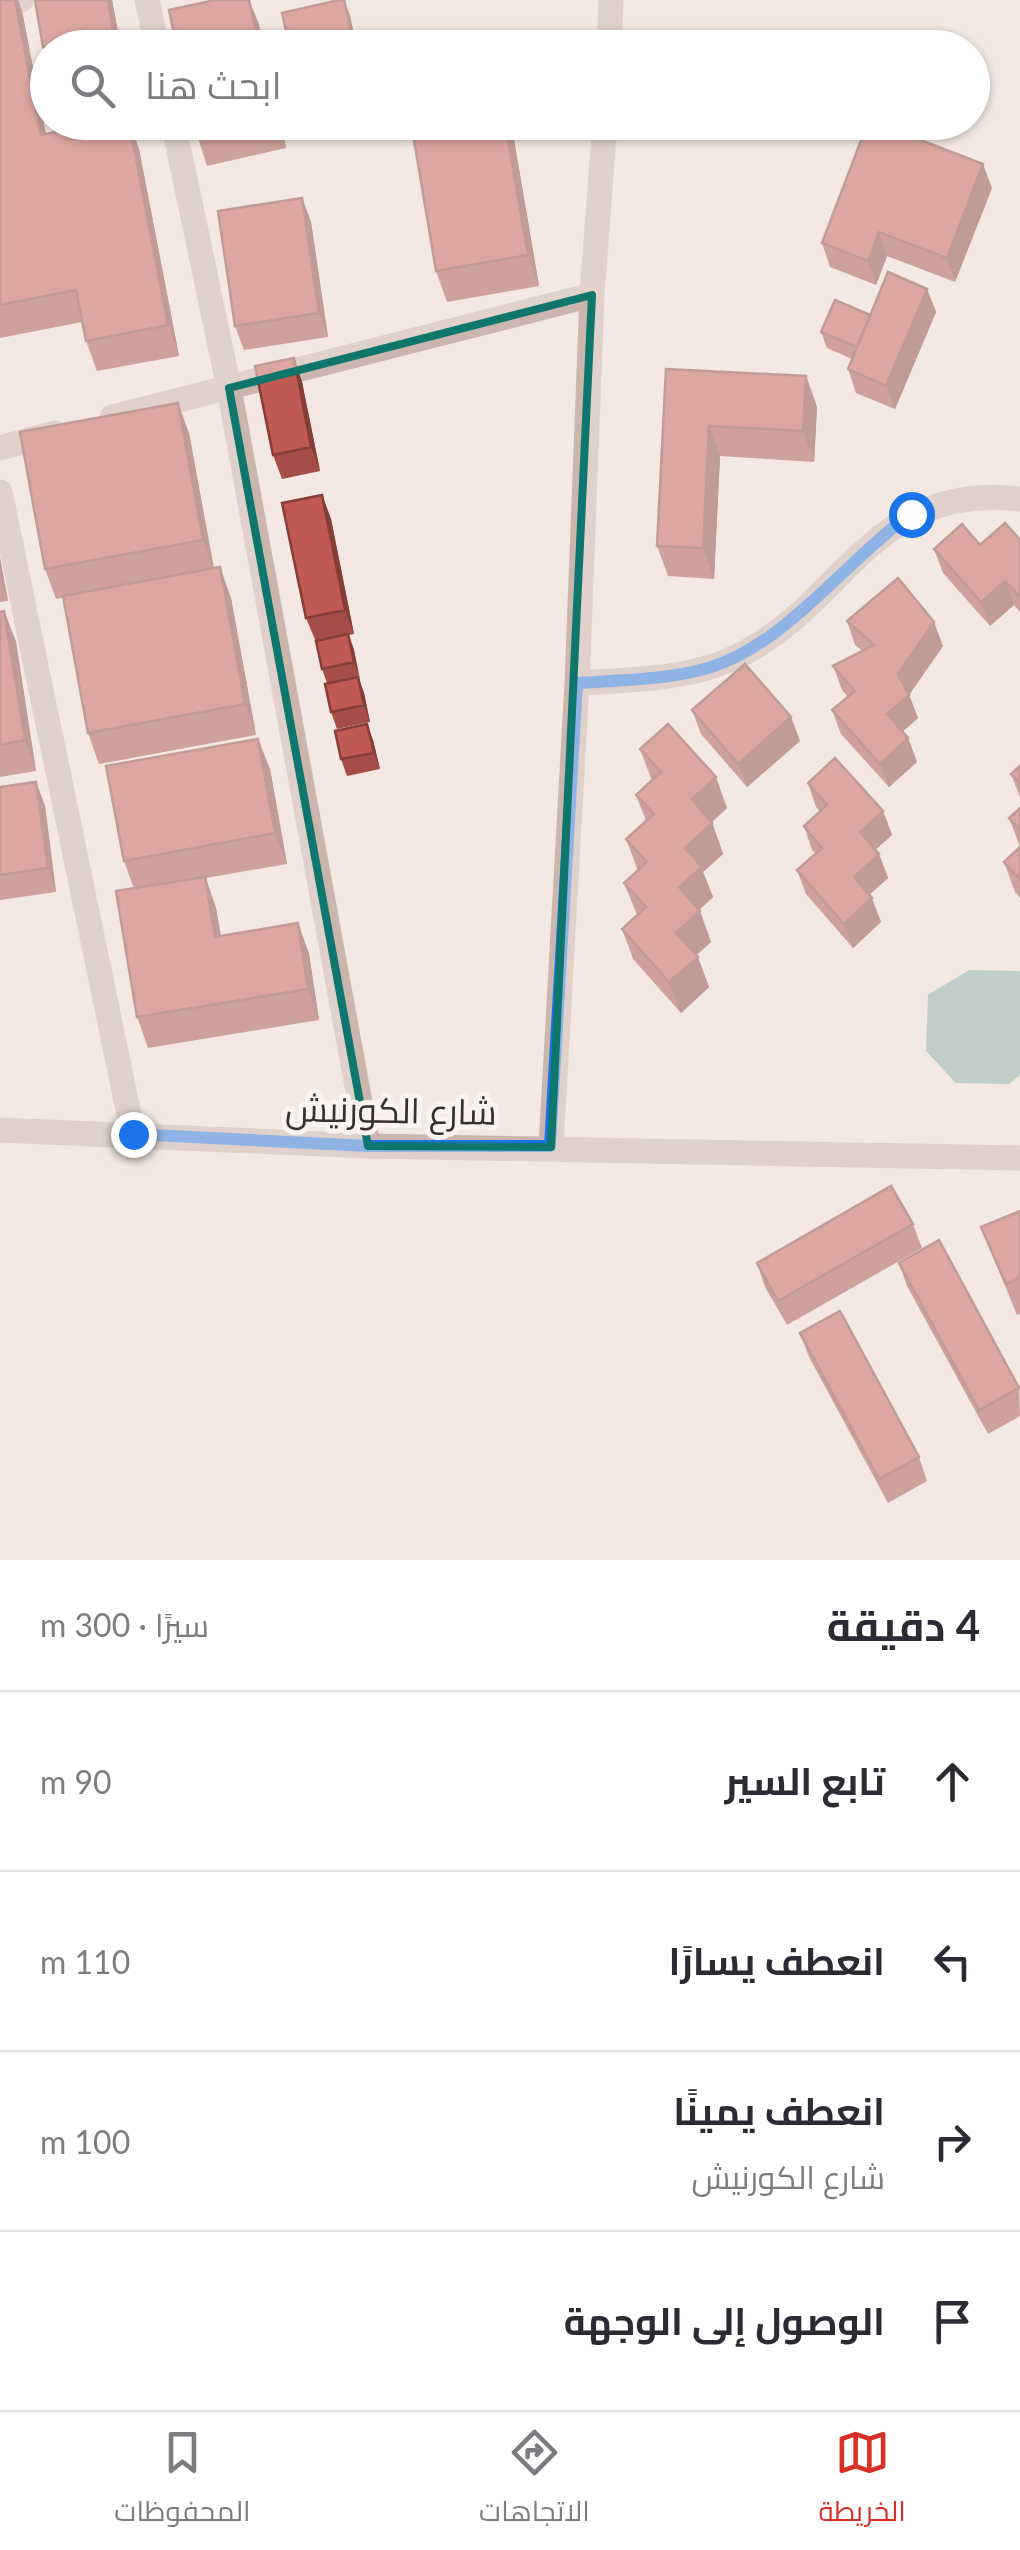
<!DOCTYPE html>
<html lang="ar">
<meta charset="utf-8">
<style>
:root{--surface:#fff;--page:#f2f2f3;--text:#2b2b33;--muted:#7c7c81;--line:#e1e1e2;--accent:#d93025}
body{margin:0;font-family:Lato,Cairo,sans-serif;background:var(--page);color:var(--text);direction:rtl}
.stop{position:absolute;width:30px;height:30px;margin:-22px;border:8px solid #1a73e8;border-radius:50%;background:#fff}
.stop.end{background:#1a73e8;border-color:#fff;box-shadow:0 2px 10px #0008}
.list{margin:0;padding:0;list-style:none}
h2{display:flex;justify-content:space-between;align-items:center;height:130px;margin:0;padding:0 40px;font-size:42px}
h2 small{font-size:32px;font-weight:400;color:var(--muted)}
.list li{display:grid;grid-template-columns:65px 1fr auto;gap:30px;align-items:center;box-sizing:border-box;height:180px;padding:0 40px;border-top:2px solid var(--line)}
.list b{display:block;font-size:38px;white-space:nowrap}
.list p{margin:0;font-size:32px;white-space:nowrap;color:var(--muted)}
.list em{font-size:32px;font-style:normal;color:var(--muted)}
.icon{flex:none;width:55px;height:55px;fill:none;stroke:currentColor;stroke-width:2;stroke-linecap:round;stroke-linejoin:round}
.map{position:relative;flex:none;width:1020px;height:1560px;overflow:hidden;direction:ltr}
.search{position:absolute;background:var(--surface);box-shadow:0 2px 8px #0004;left:30px;right:30px;top:30px;height:110px;display:flex;align-items:center;gap:25px;box-sizing:border-box;padding:0 35px;border-radius:55px;color:var(--muted);font-size:38px}
.sheet{height:850px;background:var(--surface)}
nav{display:flex;justify-content:space-around;align-items:center;box-sizing:border-box;height:140px;border-top:2px solid var(--line);background:var(--surface);font-size:28px;color:var(--muted)}
nav a{display:grid;justify-items:center;gap:5px}
nav .on{color:var(--accent)}
.map>svg:first-child{display:block}
</style>
<div class="map">
<svg width="1020" height="1560" viewBox="0 0 1020 1560">
<rect width="100%" height="100%" fill="#f3e8e2"/>
<path fill="#82afa8" d="M969,970L1020,971V1075L1009,1084L956,1083L926,1051L928,995Z"/>
<g fill="none" stroke-linecap="round" stroke-linejoin="round">
<path stroke="#cbb6ae" stroke-width="25" d="M147,0L157,48
M0,5L21,0
M609,48L611,0
M173,122L229,388L368,1146
M112,417L592,295
M0,448L55,433
M0,492L133,1134
M577,683C629,680 688,680 736,657C847,604 870,482 1020,499
M0,1130L368,1146L1020,1158
M551,1147L577,683L592,295L605,122"/>
</g>
<path fill="#a54d47" d="M0,0H18L22,11L46,134L139,149L179,356L97,371L86,341L82,322L0,338Z
M35,0H112L121,48H48V58L43,47Z
M193,122H281L286,148L207,166Z
M511,122L539,286L447,302L436,271Z
M922,140L992,188L955,282L887,256L876,285L830,267L822,243Z
M302,198L311,222L328,337L244,350L235,326Z
M927,289L936,312L895,409L856,393L848,369L852,359L827,348L821,332L870,315Z
M294,358L302,382L320,471L282,479L273,455Z
M666,369L806,376L817,407L814,462L720,456L714,579L668,576L657,546Z
M189,433L214,568L231,598L256,735L99,764L88,733L63,598L56,599L45,569Z
M322,495L331,519L354,634L349,635L354,650L359,679L364,693L370,722L337,729L331,712L327,683L322,669L316,642L306,618Z
M1020,540V612L1014,605L990,626L943,573L934,549Z
M0,558L8,601L0,602Z
M4,611L16,642L36,771L0,777V612Z
M847,621L943,646L909,695L918,718L902,732L908,738L917,762L889,787L841,734L832,710L848,697L842,690L833,666L863,651L855,645Z
M692,710L800,741L747,787L701,734Z
M373,740L380,769L347,776L341,759Z
M640,749L727,808L712,822L723,854L703,872L713,897L699,910L711,942L696,955L709,987L681,1013L633,959L622,929L637,915L624,883L638,871L626,839L646,821L636,795L652,781Z
M1020,766V797L1011,774Z
M270,769L287,864L206,878L216,908L221,936L298,923L309,954L319,1020L148,1048L137,1017L134,889L124,861Z
M36,782L45,806L56,892L0,900V787Z
M808,783L883,811L892,835L875,850L879,854L888,878L869,895L881,922L853,948L806,894L797,870L816,854L812,850L804,826L820,811L816,807Z
M1020,808V898L1015,892L1004,862L1020,847L1009,818Z
M1020,1211V1314L1017,1315L981,1227Z
M913,1224L922,1248L787,1325L765,1287L757,1263Z
M899,1263L1019,1388L1020,1416L988,1434L907,1286Z
M800,1333L919,1457L927,1481L888,1503L809,1357Z"/>
<path fill="#863e39" d="M15,0H18L22,11L52,166L41,135Z
M108,0H112L121,48H116Z
M249,0L259,24L264,48H260Z
M344,0L350,15L357,48H356L354,44Z
M129,122L139,149L179,356L168,325Z
M277,122H281L286,148Z
M505,122H511L539,286L528,255Z
M914,122H920L924,162L915,138Z
M983,164L992,188L955,282L947,258Z
M302,198L311,222L328,337L319,313Z
M879,232L887,256L876,285L868,261Z
M927,289L936,312L895,409L886,386Z
M294,358L302,382L320,471L311,447Z
M806,376L817,407L814,462L803,431Z
M178,403L189,433L214,571L203,540Z
M709,426L720,456L714,579L703,548Z
M322,495L331,519L354,634L345,610Z
M0,558L8,601L0,580Z
M220,567L231,598L256,735L245,704Z
M1005,581L1014,605L990,626L981,602Z
M4,611L16,642L36,771L25,740Z
M934,622L943,646L909,695L918,718L895,738L887,714L898,674Z
M348,634L354,650L360,679L354,662Z
M358,677L364,693L370,722L364,705Z
M791,717L800,741L747,787L738,764Z
M367,724L373,740L380,769L374,753Z
M908,738L917,762L889,787L880,764Z
M258,739L270,769L287,864L275,833Z
M716,777L727,808L703,830L692,799Z
M36,782L45,806L56,892L48,868Z
M883,811L892,835L868,856L860,832Z
M712,823L723,854L703,872L713,897L690,918L679,887L685,848Z
M879,854L888,878L862,901L854,877Z
M205,877L216,908L226,967L215,937Z
M872,898L881,922L853,948L844,924Z
M700,911L711,942L687,964L676,933Z
M298,923L309,954L319,1020L308,989Z
M698,957L709,987L681,1013L669,982Z"/>
<path fill="#c05952" stroke="#863e39" stroke-width="2.5" d="M0,0H15L41,135L105,122H129L168,325L86,341L76,290L0,305Z
M35,0H108L116,48H72V42L43,47Z
M215,0H249L260,48H177L169,10Z
M339,0H344L354,44L338,48H290L282,13Z
M193,122H253L196,135Z
M411,122H505L528,255L436,271Z
M868,122H914L915,138L983,164L947,258L879,232L868,261L822,243Z
M302,198L319,313L235,326L218,211Z
M888,272L927,289L886,386L848,369Z
M835,300L870,315L857,347L821,332Z
M294,358L311,447L273,455L255,366Z
M666,369L806,376L803,431L709,426L703,548L657,546Z
M178,403L203,540L45,569L20,432Z
M322,495L345,610L306,618L282,503Z
M1005,523L1020,540V597L1005,581L981,602L934,549L962,524L980,545Z
M220,567L245,704L88,733L63,596Z
M898,578L934,622L898,674L909,695L887,714L908,738L880,764L832,710L855,691L833,666L874,645L847,621Z
M4,611L25,740L0,745V612Z
M348,634L354,662L322,669L316,641Z
M745,664L791,717L738,764L692,710Z
M358,677L364,705L331,712L325,684Z
M367,724L374,753L341,759L335,731Z
M668,724L716,777L692,799L712,823L685,848L702,867L679,887L700,911L676,933L698,957L669,982L622,929L646,907L624,883L647,862L626,839L654,814L636,795L661,772L640,749Z
M258,739L275,833L124,861L106,766Z
M835,758L883,811L860,832L879,854L854,877L872,898L844,924L797,870L822,848L804,826L827,805L808,783Z
M1020,766V784L1011,774Z
M36,782L48,868L0,875V787Z
M1020,808V830L1009,818Z
M1020,847V880L1004,862Z
M205,877L215,937L298,923L308,989L137,1017L116,891Z
M891,1186L913,1224L778,1301L757,1263Z
M1020,1211V1278L1006,1284L981,1227Z
M939,1240L1019,1388L979,1410L899,1263Z
M840,1311L919,1457L879,1479L800,1333Z"/>
<g fill="none" stroke-linecap="round" stroke-linejoin="round">
<path stroke="#1a73e8" stroke-width="12" d="M133,1134L368,1146H550L577,683C620,680 667,680 708,668C786,645 846,560 911,514"/>
</g>
<path d="M0 0H1020V1560H0ZM592,295L551,1147L368,1146L229,388Z" fill="#f3e8e2" fill-opacity=".55" fill-rule="evenodd"/>
<path fill="none" stroke="#0f766e" stroke-width="8" stroke-linejoin="round" d="M592,295L551,1147L368,1146L229,388Z"/>
<g text-anchor="middle" dominant-baseline="central" stroke-width="10" stroke-linejoin="round" paint-order="stroke">
<g font-size="35" fill="#3a2e2c" stroke="#faf3ef">
<text transform="translate(391 1109) rotate(1)">شارع الكورنيش</text>
</g>
</g>
</svg>
<div class="stop" style="left:911px;top:514px"></div>
<div class="stop end" style="left:133px;top:1134px"></div>
<div class="search"><svg class="icon" aria-label="search" viewBox="0 0 24 24"><circle cx="10" cy="10" r="6"/><path d="M15 15l6 6"/></svg>ابحث هنا</div>
</div>
<section class="sheet">
<h2>4 دقيقة<small>سيرًا · 300 m</small></h2>
<ul class="list">
<li><svg class="icon" aria-label="ahead" viewBox="0 0 24 24"><path d="M12 20V5M6 11l6-6 6 6"/></svg><div><b>تابع السير</b></div><em>90 m</em></li>
<li><svg class="icon" aria-label="left" viewBox="0 0 24 24"><path d="M17 20v-9H6M10 6l-5 5 5 5"/></svg><div><b>انعطف يسارًا</b></div><em>110 m</em></li>
<li><svg class="icon" aria-label="right" viewBox="0 0 24 24"><path d="M7 20v-9h11M14 6l5 5-5 5"/></svg><div><b>انعطف يمينًا</b><p>شارع الكورنيش</p></div><em>100 m</em></li>
<li><svg class="icon" aria-label="arrive" viewBox="0 0 24 24"><path d="M6 21V4h12l-3 4 3 4H6"/></svg><div><b>الوصول إلى الوجهة</b></div></li>
</ul>
</section>
<nav>
<a class="on"><svg class="icon" aria-label="map" viewBox="0 0 24 24"><path d="M3 6l6-2 6 2 6-2v14l-6 2-6-2-6 2zM9 4v14M15 6v14"/></svg>الخريطة</a>
<a><svg class="icon" aria-label="directions" viewBox="0 0 24 24"><path d="M12 3l9 9-9 9-9-9zM9 14v-3h6M13 9l2 2-2 2"/></svg>الاتجاهات</a>
<a><svg class="icon" aria-label="saved" viewBox="0 0 24 24"><path d="M7 4h10v16l-5-4-5 4z"/></svg>المحفوظات</a>
</nav>
